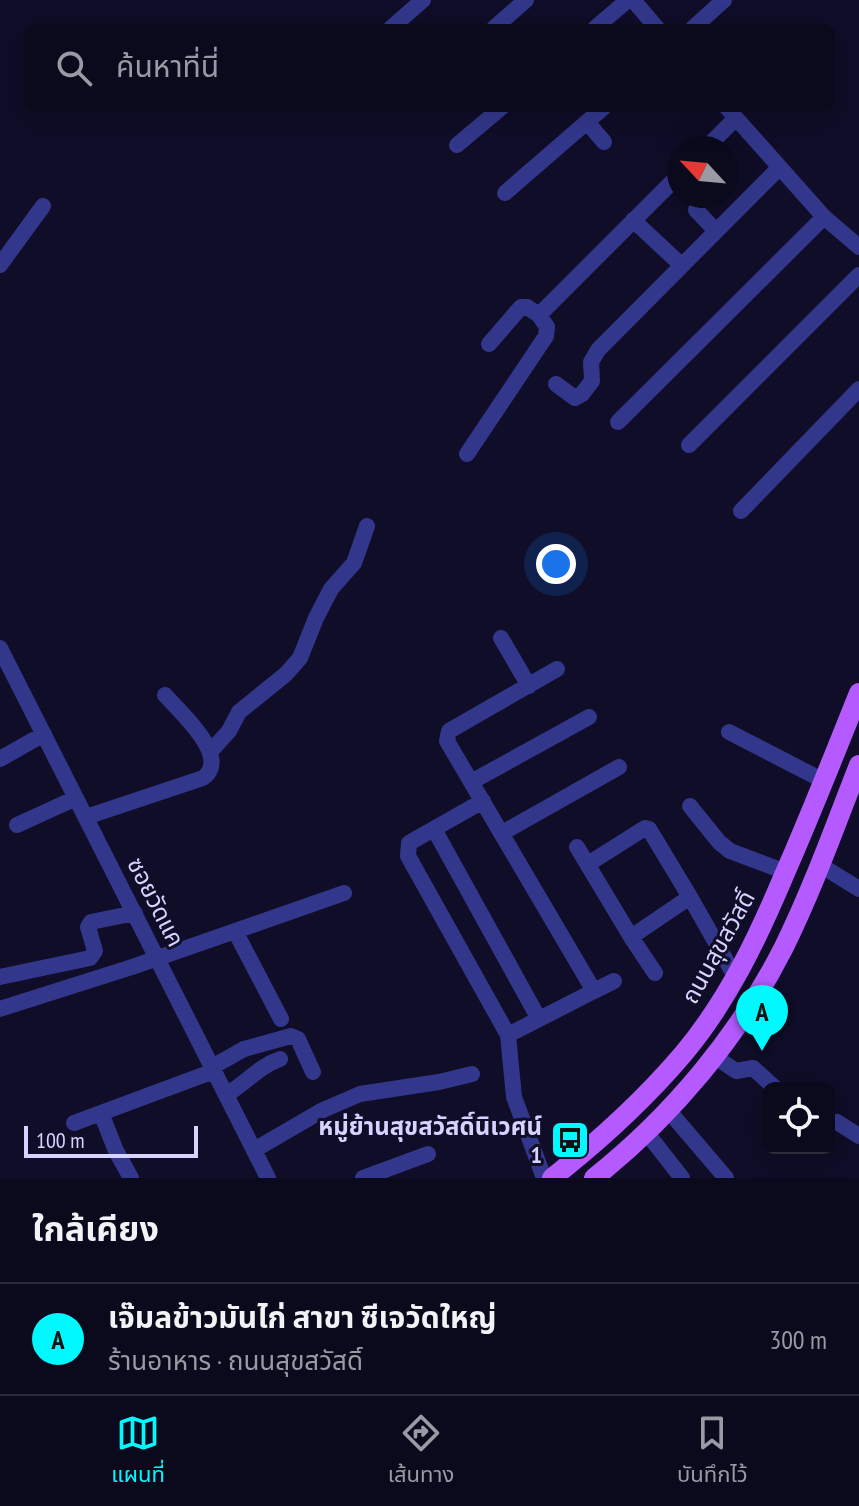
<!DOCTYPE html>
<html lang="th">
<meta charset="utf-8">
<style>
:root{--surface:#0b0a1d;--page:#141326;--text:#f1f3f6;--muted:#9a9aa4;--line:#2b2b3b;--accent:#00f9fe}
body{margin:0;font-family:"PT Sans Narrow","Noto Sans Thai",sans-serif;background:var(--page);color:var(--text)}
.controls{position:absolute;right:24px;bottom:24px;display:grid;overflow:hidden;border-radius:12px;box-shadow:0 8px 32px #0002}
.controls button{width:72px;height:72px;display:grid;place-items:center;padding:0;border:0;border-bottom:2px solid var(--line);background:var(--surface);color:var(--text);font:40px sans-serif}
.compass{position:absolute;left:667px;top:136px;width:72px;height:72px;border-radius:50%;background:var(--surface);box-shadow:0 8px 32px #0002;rotate:296deg}
.scale{position:absolute;left:24px;bottom:20px;width:174px;box-sizing:border-box;padding-left:8px;border:4px solid #d5d3ff;border-top:0;font-size:22px;line-height:28px;white-space:nowrap;color:#d5d3ff;-webkit-text-stroke:6px #0f0d27;paint-order:stroke}
.you{position:absolute;left:556px;top:564px;width:28px;height:28px;margin:-20px;border:6px solid #fff;border-radius:50%;background:#1a73e8;box-shadow:0 0 0 12px #1a73e833}
.badge{display:grid;place-items:center;width:52px;height:52px;border-radius:50%;background:var(--accent);color:#111;font-size:26px;font-weight:700}
.pin{position:absolute;translate:-50% -66px;filter:drop-shadow(0 2px 4px #0008)}
.pin::after{content:'';position:absolute;top:42px;width:28px;height:24px;background:inherit;clip-path:polygon(0 0,100% 0,50% 100%)}
.list{margin:0;padding:0;list-style:none}
h2{display:flex;justify-content:space-between;align-items:center;height:104px;margin:0;padding:0 32px;font-size:34px}
h2 small{font-size:26px;font-weight:400;color:var(--muted)}
.list li{display:grid;grid-template-columns:52px 1fr auto;gap:24px;align-items:center;box-sizing:border-box;height:112px;padding:0 32px;border-top:2px solid var(--line)}
.list b{display:block;font-size:30px;white-space:nowrap}
.list p{margin:0;font-size:26px;white-space:nowrap;color:var(--muted)}
.list em{font-size:26px;font-style:normal;color:var(--muted)}
.icon{flex:none;width:44px;height:44px;fill:none;stroke:currentColor;stroke-width:2;stroke-linecap:round;stroke-linejoin:round}
.map{position:relative;flex:none;width:859px;height:1178px;overflow:hidden}
.search{position:absolute;background:var(--surface);box-shadow:0 8px 32px #0002;left:24px;right:24px;top:24px;height:88px;display:flex;align-items:center;gap:20px;box-sizing:border-box;padding:0 28px;border-radius:12px;color:var(--muted);font-size:30px}
.sheet{height:216px;background:var(--surface)}
nav{display:flex;justify-content:space-around;align-items:center;box-sizing:border-box;height:112px;border-top:2px solid var(--line);background:var(--surface);font-size:22px;color:var(--muted)}
nav a{display:grid;justify-items:center;gap:4px}
nav .on{color:var(--accent)}
.map>svg:first-child{display:block}
</style>
<div class="map">
<svg width="859" height="1178" viewBox="0 0 859 1178">
<rect width="100%" height="100%" fill="#0f0d27"/>
<g fill="none" stroke-linecap="round" stroke-linejoin="round">
<path stroke="#33378b" stroke-width="16" d="M633,0L657,28
M391,28L423,0
M494,28L526,0
M595,28L628,0
M693,28L724,0
M727,108L824,217L859,247
M587,122L604,142
M457,145L501,108
M706,148L736,118
M505,193L603,108
M696,210L716,231
M633,220L677,261
M0,265L43,206
M489,344L521,307H527L539,315
M556,384L575,398L582,394L592,381L591,362L598,350L779,168
M618,422L824,217
M689,445L859,275
M467,454L546,336L547,327L539,315L679,175
M741,511L859,389
M501,638L529,686
M0,648L268,1178
M729,732L824,781
M211,751L229,731L239,712L286,674L300,658L316,618L331,589L354,563L367,526
M0,759L44,734
M471,782L589,717
M483,801L409,843L408,856L508,1035L514,1097L544,1178
M690,806L719,842L730,851L786,872
M86,817L203,778C232,758 180,712 165,695
M17,825L76,798
M434,829L539,1019
M502,833L619,767
M577,847L631,937L690,897L736,978
M588,864L645,828L649,829L690,897
M820,865L859,889
M235,931L281,1019
M631,937L655,973
M0,977L90,958L95,951L88,927L91,922L135,913
M594,991L614,981
M0,1009L132,967L344,893
M508,1035L594,991L447,741L449,731L557,669
M714,1056L736,1071L753,1068L775,1088
M212,1067L244,1049L291,1036L298,1039L313,1072
M226,1095C245,1084 259,1066 280,1059
M668,1110L726,1178
M101,1113L116,1151L131,1178
M837,1122L859,1136
M74,1123L214,1071
M646,1132L682,1178
M254,1150L323,1110L360,1094L439,1082L472,1074
M363,1178L428,1154"/>
<path stroke="#b45aff" stroke-width="20" d="M552,1178C599,1141 645,1099 684,1053C729,999 758,937 785,873C811,814 835,753 859,693
M594,1178C672,1116 739,1036 784,947C813,888 835,826 859,765"/>
</g>
<defs>
<g id="bus-square" transform="scale(2)"><rect x="-9" y="-9" width="18" height="18" rx="4" fill="#00f9fe" stroke="#0f0d27"/><path d="M-5-6H5V4H4V6H2V4H-2V6H-4V4H-5ZM-3.5-4V0h7V-4ZM-3.5 1.2v1.5H-2V1.2ZM2 1.2v1.5H3.5V1.2Z" fill="#111"/></g>
</defs>
<g fill-rule="evenodd">
<use href="#bus-square" x="570" y="1140"/>
</g>
<g text-anchor="middle" dominant-baseline="central" stroke-width="6" stroke-linejoin="round" paint-order="stroke">
<g font-size="24" fill="#d5d3ff" stroke="#0f0d27">
<text transform="translate(156 902) rotate(63)">ซอยวัดแค</text>
<text transform="translate(718 947) rotate(-61)">ถนนสุขสวัสดิ์</text>
</g>
<g font-size="24" font-weight="bold" fill="#d5d3ff" stroke="#0f0d27" text-anchor="end">
<text x="542" y="1126">หมู่ย้านสุขสวัสดิ์นิเวศน์<tspan x="542" dy="28">1</tspan></text>
</g>
</g>
</svg>
<div class="controls">
<button><svg class="icon" aria-label="locate" viewBox="0 0 24 24"><circle cx="12" cy="12" r="6"/><path d="M12 2v4M12 18v4M2 12h4M18 12h4"/></svg></button>
</div>
<svg class="compass" viewBox="-18 -18 36 36"><path d="M0-13l5 13h-10z" fill="#e53935"/><path d="M0 13l5-13h-10z" fill="#9a9aa4"/></svg>
<div class="scale">100 m</div>
<div class="you"></div>
<div class="pin badge" style="left:762px;top:1051px">A</div>
<div class="search"><svg class="icon" aria-label="search" viewBox="0 0 24 24"><circle cx="10" cy="10" r="6"/><path d="M15 15l6 6"/></svg>ค้นหาที่นี่</div>
</div>
<section class="sheet">
<h2>ใกล้เคียง<small></small></h2>
<ul class="list">
<li><span class="badge">A</span><div><b>เจ๊มลข้าวมันไก่ สาขา ซีเจวัดใหญ่</b><p>ร้านอาหาร · ถนนสุขสวัสดิ์</p></div><em>300 m</em></li>
</ul>
</section>
<nav>
<a class="on"><svg class="icon" aria-label="map" viewBox="0 0 24 24"><path d="M3 6l6-2 6 2 6-2v14l-6 2-6-2-6 2zM9 4v14M15 6v14"/></svg>แผนที่</a>
<a><svg class="icon" aria-label="directions" viewBox="0 0 24 24"><path d="M12 3l9 9-9 9-9-9zM9 14v-3h6M13 9l2 2-2 2"/></svg>เส้นทาง</a>
<a><svg class="icon" aria-label="saved" viewBox="0 0 24 24"><path d="M7 4h10v16l-5-4-5 4z"/></svg>บันทึกไว้</a>
</nav>
